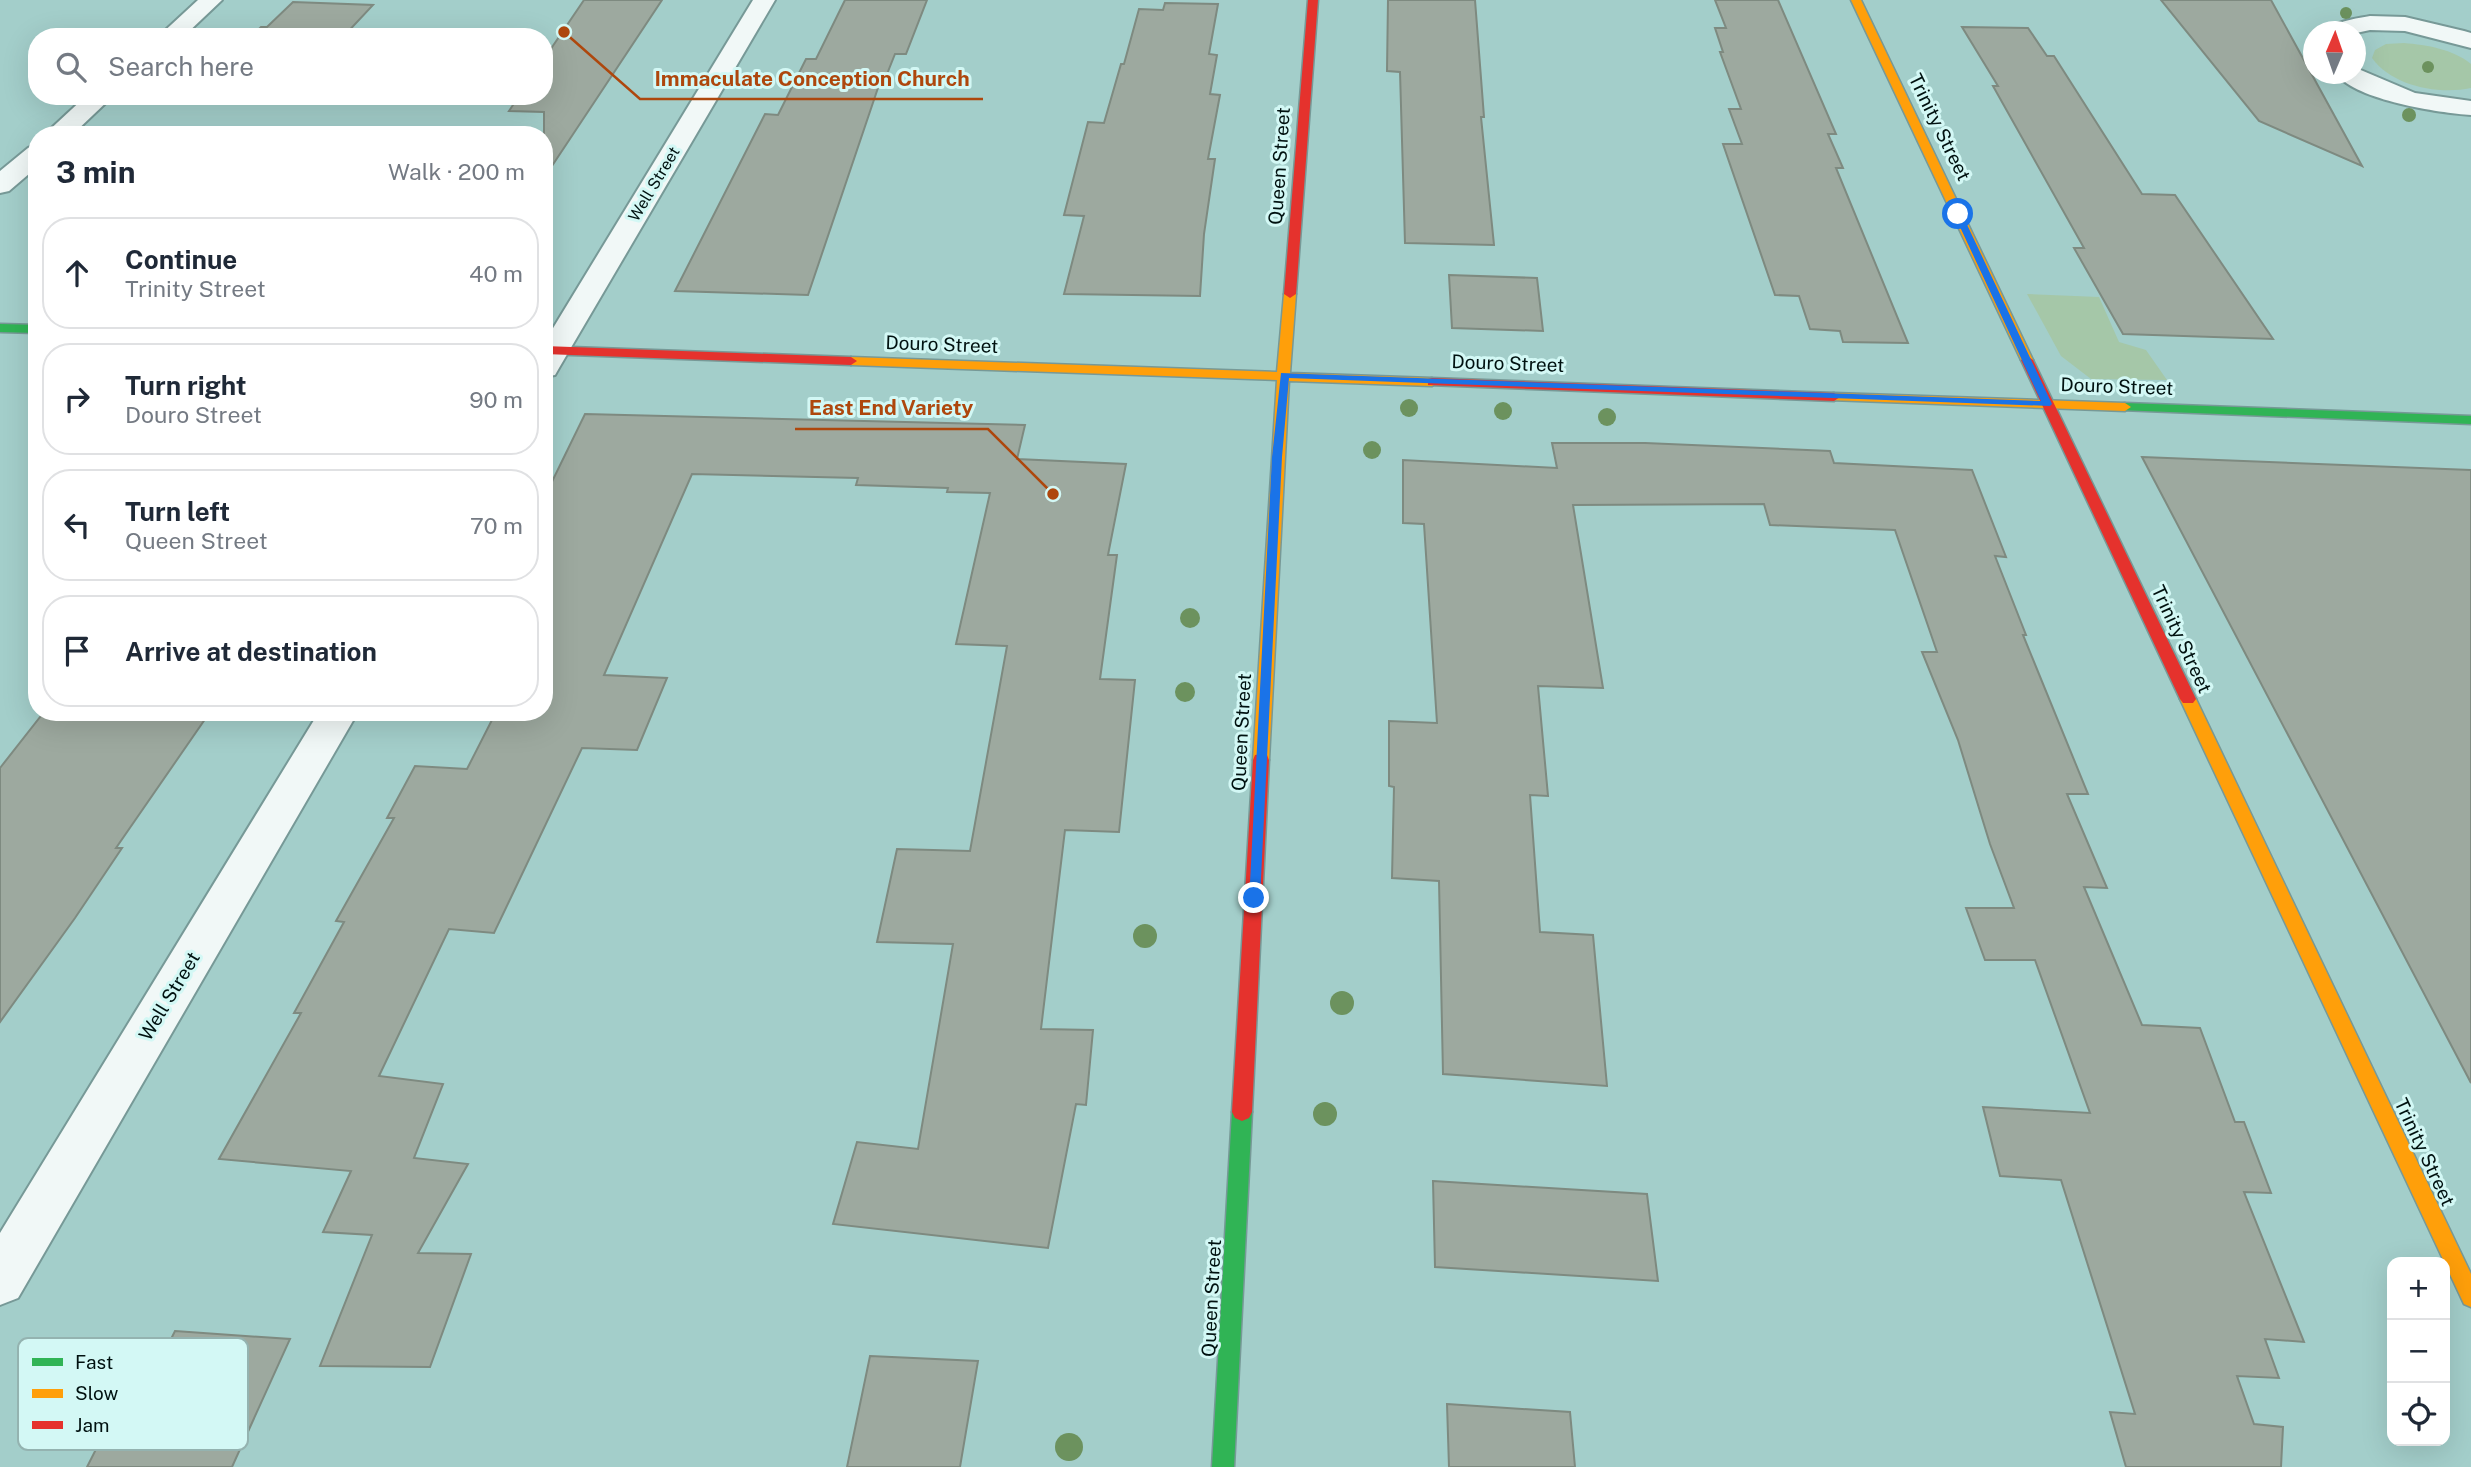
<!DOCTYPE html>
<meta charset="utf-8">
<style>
:root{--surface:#fff;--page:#f6f6f7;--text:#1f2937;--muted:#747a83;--line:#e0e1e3}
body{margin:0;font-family:"Public Sans",sans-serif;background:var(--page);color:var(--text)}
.controls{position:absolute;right:21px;bottom:21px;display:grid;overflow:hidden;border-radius:14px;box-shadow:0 7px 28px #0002}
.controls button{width:63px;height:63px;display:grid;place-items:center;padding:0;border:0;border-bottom:2px solid var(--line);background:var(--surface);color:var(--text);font:35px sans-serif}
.compass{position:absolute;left:2303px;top:21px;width:63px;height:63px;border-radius:50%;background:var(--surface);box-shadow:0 7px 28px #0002;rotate:2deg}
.stop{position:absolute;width:21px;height:21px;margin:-16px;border:5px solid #1a73e8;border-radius:50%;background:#fff}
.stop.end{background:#1a73e8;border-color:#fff;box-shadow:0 2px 7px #0008}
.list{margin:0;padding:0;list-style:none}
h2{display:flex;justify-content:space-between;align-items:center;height:91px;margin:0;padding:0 28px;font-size:30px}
h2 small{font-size:23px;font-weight:400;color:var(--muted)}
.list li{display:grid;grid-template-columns:46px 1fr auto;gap:21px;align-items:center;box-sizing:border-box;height:112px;margin:0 14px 14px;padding:0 14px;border:2px solid var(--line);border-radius:28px}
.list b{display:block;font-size:26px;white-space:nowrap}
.list p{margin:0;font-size:23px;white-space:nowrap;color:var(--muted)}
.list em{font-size:23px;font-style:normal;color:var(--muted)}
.icon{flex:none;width:38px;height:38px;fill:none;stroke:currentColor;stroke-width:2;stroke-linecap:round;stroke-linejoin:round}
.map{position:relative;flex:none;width:2471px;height:1467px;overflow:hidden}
.search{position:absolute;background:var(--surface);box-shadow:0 7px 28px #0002;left:28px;top:28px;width:525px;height:77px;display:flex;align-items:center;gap:18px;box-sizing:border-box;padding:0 24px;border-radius:28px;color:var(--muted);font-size:26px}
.panel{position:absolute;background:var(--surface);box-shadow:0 7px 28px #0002;left:28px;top:126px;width:525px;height:595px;border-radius:28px}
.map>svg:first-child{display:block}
</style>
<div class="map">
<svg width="2471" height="1467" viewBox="0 0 2471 1467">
<rect width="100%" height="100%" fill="#a3ceca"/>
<path fill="#a5c7a8" d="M2404,43C2427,45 2453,49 2471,64V88C2438,95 2392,86 2372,58L2375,50L2386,44Z
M2027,294L2099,297L2119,342L2146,350L2167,380L2091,379L2061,356Z"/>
<path fill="#9da99f" stroke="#7e8a80" stroke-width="2" d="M584,0H662L544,178V112L509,111L519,96H544V59Z
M845,0H927L906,54H895L885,79H881L808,295L675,291L765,114L778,115L806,59H816Z
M1388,0H1475L1484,117H1481L1494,245L1405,243L1400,72L1387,71Z
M1715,0H1778L1836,134H1828L1843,168H1836L1908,343L1843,342L1840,331L1810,329L1799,296L1775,295L1723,144H1742L1729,109H1741L1720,52H1723L1715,28H1726Z
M2161,0H2271L2362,166L2259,121Z
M293,2L373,5L343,37H251L261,27H267Z
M1165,3L1218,4L1209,54L1217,55L1210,94L1220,95L1208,159H1215L1204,234L1200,296L1064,294L1084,216L1064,215L1088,122L1104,123L1121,64H1124L1139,9L1163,10Z
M1962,27L2028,28L2047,56H2054L2142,194L2175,195L2273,339L2123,334L2074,248H2084L1993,86H1998Z
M1449,275L1537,278L1543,331L1452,328Z
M585,414L1025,425L1017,459L1126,464L1108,555H1117L1100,679L1135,680L1119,832L1065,830L1041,1029L1093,1030L1086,1105L1076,1104L1048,1248L833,1224L857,1142L918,1149L953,944L877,942L897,849L970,851L1007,646L956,644L990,493L947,492L948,488L856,485L858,478L692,474L604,675L667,678L637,750L582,748L494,933L449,929L379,1076L443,1084L414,1158L468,1164L418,1253L471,1254L430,1367L320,1366L372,1235L323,1232L351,1171L219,1159L301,1013H294L344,922L336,921L394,818H387L415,766L467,769L496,712H544V498Z
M1552,443H1645L1830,451L1834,463L1972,470L2006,557L1995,556L2026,635H2023L2088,794H2067L2107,888L2084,887L2142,1025L2200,1028L2235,1122H2244L2271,1193L2244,1192L2304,1342L2265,1339L2279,1378L2237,1376L2254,1424L2283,1427L2281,1467H2126L2110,1412L2135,1414L2061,1180L2000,1176L1983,1107L2090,1113L2035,960H1985L1966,908H2014L1990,844L1958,740L1922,652H1937L1895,530L1770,525L1764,504L1573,505L1603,688L1538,686L1548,796L1530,795L1540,932L1593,935L1607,1086L1443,1074L1439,881L1392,878L1394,787L1389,786V721L1437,723L1424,524L1403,523V460L1557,468Z
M2142,457L2471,470V1083Z
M44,712H210L116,848H122L75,918L0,1022V768Z
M1433,1181L1647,1194L1658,1281L1435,1267Z
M175,1331L290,1339L232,1467H87L122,1398L141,1399Z
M870,1356L978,1361L960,1467H847Z
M1447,1404L1570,1412L1575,1467H1449Z"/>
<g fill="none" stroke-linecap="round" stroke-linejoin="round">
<g stroke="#779997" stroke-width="4">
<path id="street" d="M198,0H222L183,37H158Z
M753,0H775L559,368L555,375L544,377V343Z
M2370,16L2405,17L2464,31L2471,33V48L2405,31L2370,30L2356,33L2327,32C2336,20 2356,19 2370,16Z
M2356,68L2415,93L2471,101V115C2440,113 2355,100 2337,74H2356Z
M86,96H113L72,135H44Z
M37,145V167L9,191L0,193V171L28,148Z
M319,712H358L18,1298L0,1305V1233Z"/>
</g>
<g stroke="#779997" stroke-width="3">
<path id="fast" d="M0,324L37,325V333L0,332Z
M2125,403L2471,416V424L2120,410V404Z
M1242,1103L1249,1106L1252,1112L1234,1467H1212L1232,1112L1235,1106Z"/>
</g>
<g stroke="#779997" stroke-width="3">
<path id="slow" d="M1851,0H1861L2033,360L2031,363L2027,364L2021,360Z
M1290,290L1296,294L1290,373L1432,378L1438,382L1432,386L1289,381L1269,760L1267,765H1255L1253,760L1277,380L851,365L845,361L851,357L1277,372L1284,294Z
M1834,393L2125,403L2131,407L2125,411L1829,400V394Z
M2188,693L2196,699L2471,1274V1307L2464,1304L2180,699Z"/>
</g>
<g stroke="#779997" stroke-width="3">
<path id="jam" d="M1308,0H1318L1296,294L1290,298L1284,294Z
M544,346L851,357L857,361L851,365L544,354Z
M2027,356L2033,360L2196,699L2193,703H2183L2180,699L2021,360Z
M1432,378L1834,393L1840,397L1834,401L1428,385V379Z
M1261,754L1267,755L1269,760L1252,1112L1249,1118L1242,1121L1235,1118L1232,1112L1253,760L1255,755Z"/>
</g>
<use href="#street" fill="#f1f8f7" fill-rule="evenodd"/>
<use href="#fast" fill="#30b455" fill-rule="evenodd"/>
<use href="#slow" fill="#ff9f0a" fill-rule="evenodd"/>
<use href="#jam" fill="#e5322d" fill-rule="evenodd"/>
</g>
<g fill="#6c925e">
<circle cx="2346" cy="13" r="6"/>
<circle cx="2428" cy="67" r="6"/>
<circle cx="2409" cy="115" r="7"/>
<circle cx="1409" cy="408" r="9"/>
<circle cx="1503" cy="411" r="9"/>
<circle cx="1607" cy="417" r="9"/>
<circle cx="1372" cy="450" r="9"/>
<circle cx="1190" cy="618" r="10"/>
<circle cx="1185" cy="692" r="10"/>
<circle cx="1145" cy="936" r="12"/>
<circle cx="1342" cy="1003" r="12"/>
<circle cx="1325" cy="1114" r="12"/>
<circle cx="1069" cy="1447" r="14"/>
</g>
<path fill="#1a73e8" d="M1958,212L1962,214L2052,404L2050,406L1289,378L1282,457L1260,898L1254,903L1249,902L1272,457L1281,373L2041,401L1954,214Z"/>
<g text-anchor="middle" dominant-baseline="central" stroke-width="6" stroke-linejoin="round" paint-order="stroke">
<g font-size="16" fill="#001110" stroke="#d3f8f5">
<text transform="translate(654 184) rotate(-59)">Well Street</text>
</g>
<g font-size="19" fill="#001110" stroke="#d3f8f5">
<text transform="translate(1940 127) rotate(64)">Trinity Street</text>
<text transform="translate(1279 166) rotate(-86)">Queen Street</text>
<text transform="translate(942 344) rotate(2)">Douro Street</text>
<text transform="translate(1508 363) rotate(2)">Douro Street</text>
<text transform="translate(2117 386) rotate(2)">Douro Street</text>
<text transform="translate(2182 639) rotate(65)">Trinity Street</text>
<text transform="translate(1241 732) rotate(-87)">Queen Street</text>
<text transform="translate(169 996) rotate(-59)">Well Street</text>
<text transform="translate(2425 1152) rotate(65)">Trinity Street</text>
<text transform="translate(1211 1298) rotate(-87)">Queen Street</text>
</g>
</g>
<rect x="18" y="1338" width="230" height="112" rx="10" fill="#d3f8f5" stroke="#94b3b0" stroke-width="2"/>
<rect x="32" y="1358" width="31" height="8" fill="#30b455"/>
<rect x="32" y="1389" width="31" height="9" fill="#ff9f0a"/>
<rect x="32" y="1421" width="31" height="8" fill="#e5322d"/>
<g font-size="19" fill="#001110">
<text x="75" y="1369">Fast</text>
<text x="75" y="1400">Slow</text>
<text x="75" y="1432">Jam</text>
</g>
<path fill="none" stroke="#ae470d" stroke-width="2.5" d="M564 32L640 99H983M1053 494L988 429H795"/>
<g fill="#ae470d" stroke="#d3f8f5" stroke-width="2.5">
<circle cx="564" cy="32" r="7"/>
<circle cx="1053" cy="494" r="7"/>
</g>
<g font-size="21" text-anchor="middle" font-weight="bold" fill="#ae470d" stroke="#d3f8f5" stroke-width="6" stroke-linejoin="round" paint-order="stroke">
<text x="812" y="86">Immaculate Conception Church</text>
<text x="891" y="415">East End Variety</text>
</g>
</svg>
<div class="controls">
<button>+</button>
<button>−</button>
<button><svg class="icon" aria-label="locate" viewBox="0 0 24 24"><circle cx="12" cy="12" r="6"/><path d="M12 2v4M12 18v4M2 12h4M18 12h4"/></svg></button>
</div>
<svg class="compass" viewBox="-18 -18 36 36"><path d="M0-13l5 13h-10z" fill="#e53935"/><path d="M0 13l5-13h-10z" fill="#747a83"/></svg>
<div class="stop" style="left:1958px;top:214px"></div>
<div class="stop end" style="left:1254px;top:898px"></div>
<div class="search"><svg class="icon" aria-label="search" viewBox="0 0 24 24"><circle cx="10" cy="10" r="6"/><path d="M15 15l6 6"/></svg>Search here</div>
<section class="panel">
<h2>3 min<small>Walk · 200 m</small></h2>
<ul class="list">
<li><svg class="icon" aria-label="ahead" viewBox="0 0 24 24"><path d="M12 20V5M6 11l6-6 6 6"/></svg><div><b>Continue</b><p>Trinity Street</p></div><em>40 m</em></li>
<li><svg class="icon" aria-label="right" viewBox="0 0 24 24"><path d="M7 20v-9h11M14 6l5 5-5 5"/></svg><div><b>Turn right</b><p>Douro Street</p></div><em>90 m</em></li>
<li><svg class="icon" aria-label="left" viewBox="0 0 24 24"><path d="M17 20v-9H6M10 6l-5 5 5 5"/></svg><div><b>Turn left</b><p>Queen Street</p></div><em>70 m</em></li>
<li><svg class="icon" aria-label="arrive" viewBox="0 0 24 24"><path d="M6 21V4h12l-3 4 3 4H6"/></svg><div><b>Arrive at destination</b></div></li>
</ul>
</section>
</div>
